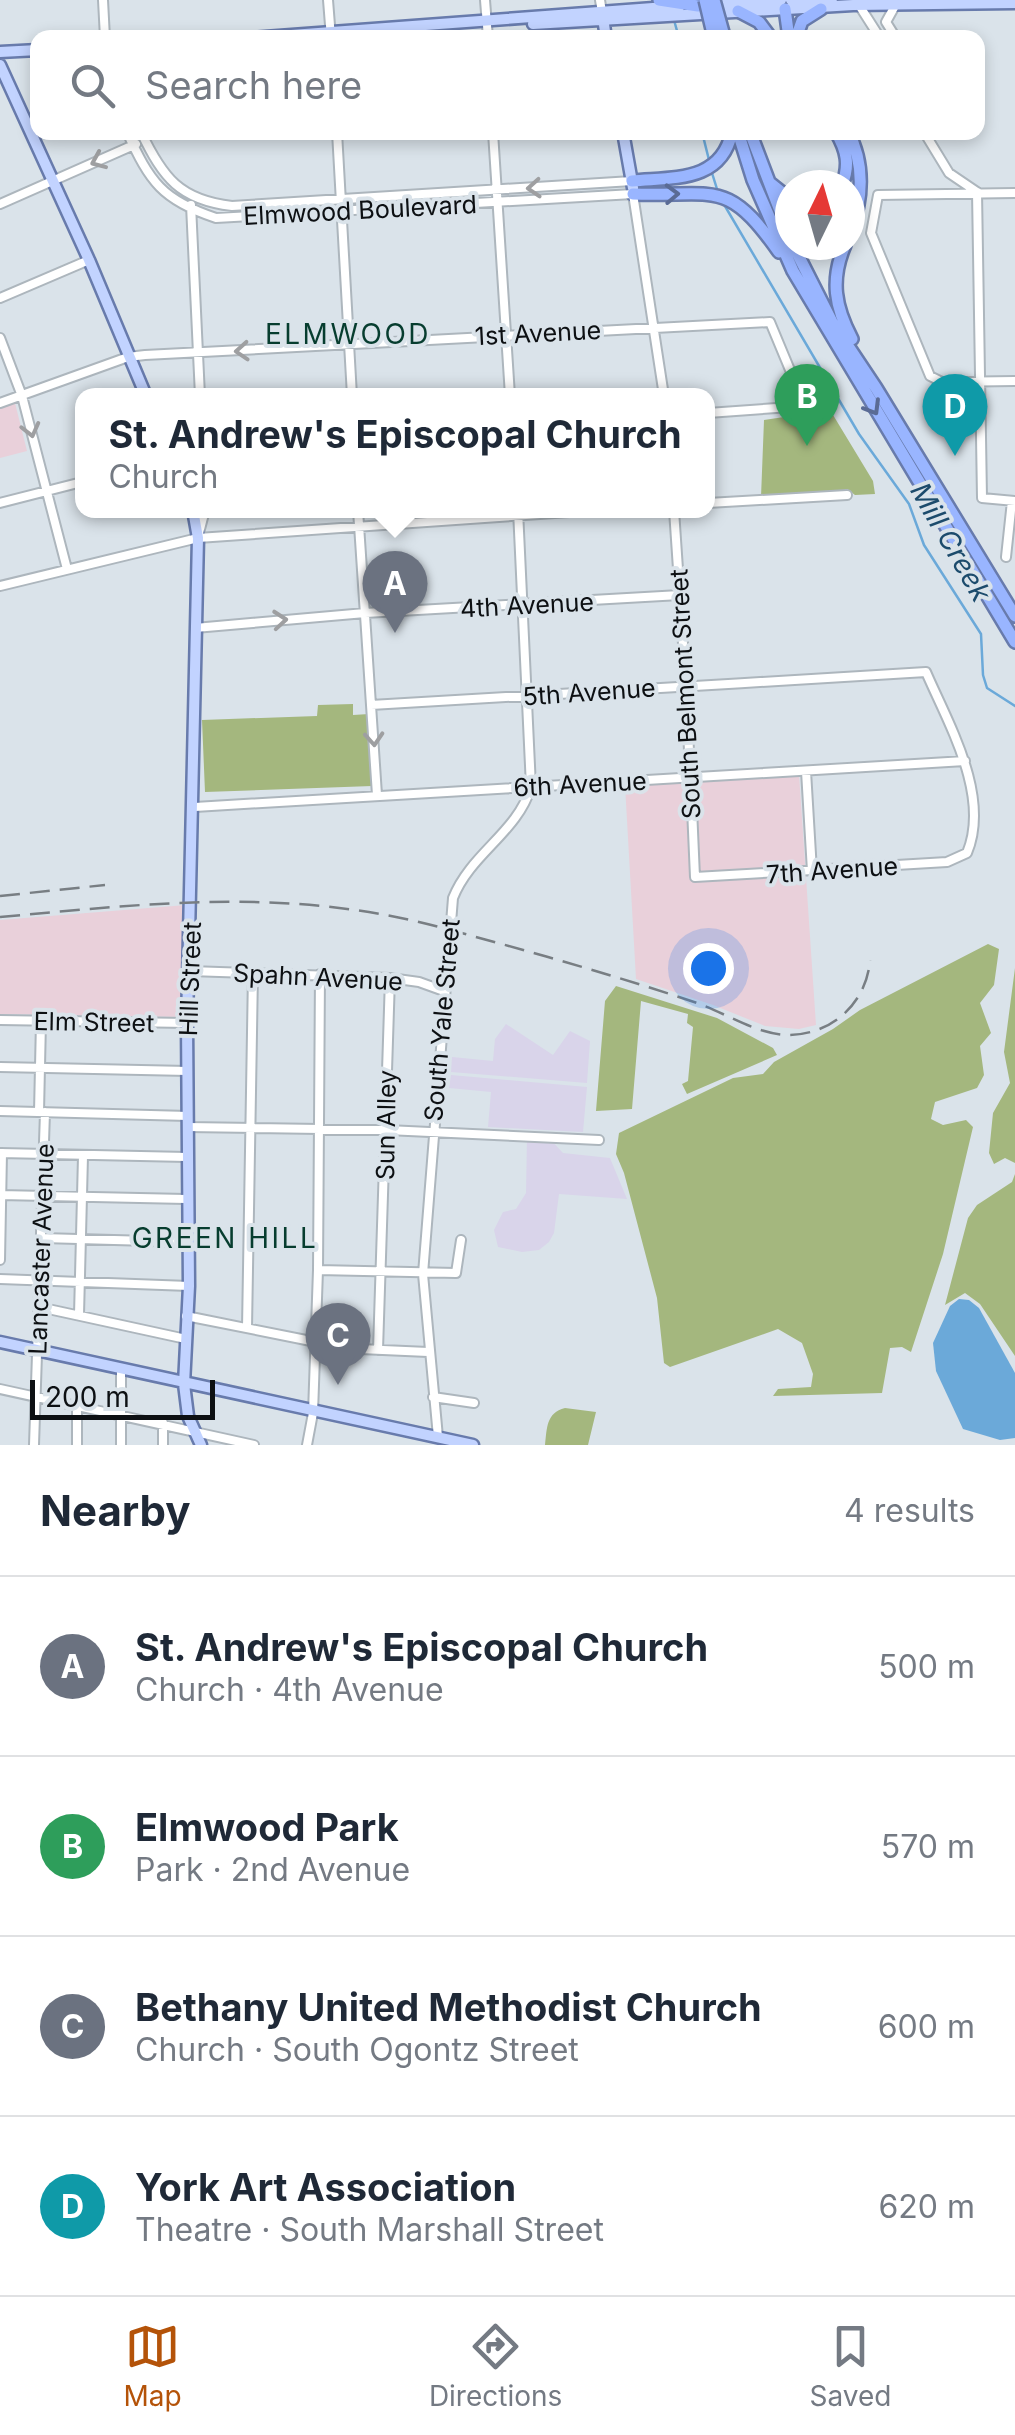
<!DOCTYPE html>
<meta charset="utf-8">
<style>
:root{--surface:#fff;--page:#f6f6f7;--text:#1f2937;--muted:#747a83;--line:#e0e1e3;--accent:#b45309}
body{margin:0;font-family:Inter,sans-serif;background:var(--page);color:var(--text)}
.compass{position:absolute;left:775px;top:170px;width:90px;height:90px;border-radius:50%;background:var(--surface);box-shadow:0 5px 15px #0003;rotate:5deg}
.scale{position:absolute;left:30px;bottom:25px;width:185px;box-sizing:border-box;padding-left:10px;border:5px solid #0d1013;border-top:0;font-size:28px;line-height:35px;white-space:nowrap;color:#0d1013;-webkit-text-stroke:8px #dae3ea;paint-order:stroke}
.you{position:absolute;left:708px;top:968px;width:35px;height:35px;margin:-25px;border:8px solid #fff;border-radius:50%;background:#1a73e8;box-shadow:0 0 0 15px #1a73e833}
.badge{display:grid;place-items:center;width:65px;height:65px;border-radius:50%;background:var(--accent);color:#fff;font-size:32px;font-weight:700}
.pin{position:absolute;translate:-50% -82px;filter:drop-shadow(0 2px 5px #0008)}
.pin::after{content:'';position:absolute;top:52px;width:35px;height:30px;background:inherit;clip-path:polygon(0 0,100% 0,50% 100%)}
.popup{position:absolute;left:75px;top:388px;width:640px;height:130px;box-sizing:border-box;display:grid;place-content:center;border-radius:20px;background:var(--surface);filter:drop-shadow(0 2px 8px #0005);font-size:32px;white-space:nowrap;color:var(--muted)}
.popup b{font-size:38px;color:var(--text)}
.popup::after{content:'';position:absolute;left:50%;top:100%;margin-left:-20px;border:20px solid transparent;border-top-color:var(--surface)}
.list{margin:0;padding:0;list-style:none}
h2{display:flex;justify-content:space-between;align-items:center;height:130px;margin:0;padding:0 40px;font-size:42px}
h2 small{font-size:32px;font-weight:400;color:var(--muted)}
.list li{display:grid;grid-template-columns:65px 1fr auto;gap:30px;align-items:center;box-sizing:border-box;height:180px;padding:0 40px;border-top:2px solid var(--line)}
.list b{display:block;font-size:38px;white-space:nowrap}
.list p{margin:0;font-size:32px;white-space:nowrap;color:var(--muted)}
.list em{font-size:32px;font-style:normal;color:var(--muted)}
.icon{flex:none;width:55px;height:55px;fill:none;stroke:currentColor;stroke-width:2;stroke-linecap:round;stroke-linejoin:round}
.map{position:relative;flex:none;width:1015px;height:1445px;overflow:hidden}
.search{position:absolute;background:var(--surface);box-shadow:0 5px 15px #0003;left:30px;right:30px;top:30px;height:110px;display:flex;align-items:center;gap:25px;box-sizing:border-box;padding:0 35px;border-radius:20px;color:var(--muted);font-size:38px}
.sheet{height:850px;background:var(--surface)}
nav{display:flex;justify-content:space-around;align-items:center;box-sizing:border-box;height:140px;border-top:2px solid var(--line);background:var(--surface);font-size:28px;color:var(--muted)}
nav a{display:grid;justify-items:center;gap:5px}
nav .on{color:var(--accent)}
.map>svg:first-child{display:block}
</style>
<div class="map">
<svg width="1015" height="1445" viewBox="0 0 1015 1445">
<rect width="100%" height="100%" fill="#dae3ea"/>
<path fill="#d9d4ea" d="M506,1024L553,1055L570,1031L590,1041L587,1083L451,1072L452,1057L493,1061L495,1039Z
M451,1075L587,1087L583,1132L488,1127L491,1092L449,1088Z
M527,1137L550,1139L563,1153L610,1158L627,1199L559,1194L554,1233L549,1242L539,1250L522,1252L498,1247L494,1230L503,1212L516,1209L526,1193Z"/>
<path fill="#e9d0da" d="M15,403L27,451L0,458V409Z
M799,774L816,1025L799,1029L765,1026L713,1005L636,979L625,785Z
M186,905L184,1017L0,1014V920Z"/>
<path fill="#a4b77e" d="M827,405L873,481L875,494L855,495L847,489L837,493L761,497L764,420L804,414Z
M353,704V715L369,714L372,786L205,792L202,720L317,716L318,705Z
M988,944L999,949L994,985L980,1003L991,1033L980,1046L984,1075L977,1088L935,1102L931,1119L943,1125L966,1120L973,1127L943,1254L911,1352L902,1347L890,1348L882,1393L773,1396L778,1389L811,1387L813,1374L802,1343L778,1329L670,1367L664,1363L657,1298L624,1173L616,1154L619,1133L733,1078L763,1074L774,1062L833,1029L860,1010Z
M1015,968V1163L1005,1158L994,1164L989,1153L993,1113L1010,1083L1004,1052Z
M616,986L717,1018L773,1048L777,1055L687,1094L682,1084L688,1081L693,1027L687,1023L688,1014L641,1001L632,1109L596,1111L605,1001Z
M1015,1174V1356L980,1304L965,1293L945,1305L968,1218L977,1205L1012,1182Z
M565,1408L596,1412L588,1445H545C547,1428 546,1413 565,1408Z"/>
<path fill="#6ba9d9" d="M959,1299L969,1300L979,1308L1015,1373V1438L1000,1440L963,1429L936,1371L933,1343L950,1306Z"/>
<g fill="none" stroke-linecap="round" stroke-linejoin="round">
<path stroke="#6ba9d9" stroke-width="2.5" d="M674,20L679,38
M702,132L709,160
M712,173L717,189
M722,201L859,434L909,504L924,545L981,634L983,675L987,688L1015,706"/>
<g stroke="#adb6bd" stroke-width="12">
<path id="minor" d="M103,0L105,38
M328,0L331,38
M485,0L488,38
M600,0L602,12
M896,4L886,22L896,38
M859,5L880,38
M127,132C150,182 162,200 216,218L633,194L664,396
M141,132C163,178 180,200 232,206L632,181
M337,132L352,396
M493,132L510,396
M924,132L949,173L977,192
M977,192L982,498L1015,501
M1015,193L878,195L871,233L930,376L942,382L1015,381
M0,204L136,144
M191,205L200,396
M0,298L89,260
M0,338L22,396L67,569
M0,403L128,357L145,355L770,322L805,406L708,413
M0,503L82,482
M708,503L847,495
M358,510L377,795
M199,533L205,510
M1006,557L1012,501
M0,586L198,538L598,510
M195,628L365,613L680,595
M371,705C556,695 741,683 926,672C948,723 991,796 967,853L947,862L695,877C690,755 683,633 674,510
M806,771L812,871
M195,807L965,761
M190,971L390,978L419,982L444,991
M0,1020L187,1023
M0,1067L188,1071
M0,1111L188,1116
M39,1112L41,1021
M187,1127L387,1130L599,1140
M0,1153L187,1157
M0,1195L186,1199
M42,1238L186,1242
M0,1260L2,1153
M318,1270L456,1273L461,1240
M0,1279L189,1286
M39,1307L186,1339
M79,1315L83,1156
M186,1316L316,1342
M247,1328L253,973
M315,1347L428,1352
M378,1350L390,978
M0,1389L254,1445
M433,1397L474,1403
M163,1423V1445
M438,1437L423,1274L453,898C471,853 517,833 531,787L518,510
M34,1445L45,1112
M77,1445V1405
M121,1445V1370
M307,1445L313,1413L318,1270L320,974"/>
</g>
<g stroke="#687bac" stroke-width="15">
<path id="major" d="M791,0L832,2
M707,5L781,0
M603,18L606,38
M533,24L853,5L1015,3
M252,38L680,6
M0,52L38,50
M0,65L89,260L146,396
M623,132L633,188
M193,510L198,538L187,1023L189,1286L184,1384L188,1416L201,1445
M0,1342L473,1445"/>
</g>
<g stroke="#687bac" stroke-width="16">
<path id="highway" d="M659,0L698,6
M785,9L789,38
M738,11L759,22L771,38
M796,38L802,21L821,9
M738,132L753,180L793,271L1015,642
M750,132L790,237
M836,132C847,151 850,165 842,185
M848,132C865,163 863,200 850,232
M632,181C673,177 721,183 732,132
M770,183L790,199
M633,194C716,197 726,177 779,252
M793,245L832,322L876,388L1015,616
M845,245C830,280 835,307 852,339"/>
</g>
<use href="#minor" stroke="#fff" stroke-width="8"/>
<use href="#major" stroke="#c2d3ff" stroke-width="10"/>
<use href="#highway" stroke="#99b5ff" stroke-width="11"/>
<path stroke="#787e83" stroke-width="2.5" stroke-dasharray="20 10" stroke-linecap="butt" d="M0,896L105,885
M0,917C153,903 292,887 443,928C528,951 614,975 697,1003C728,1014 757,1035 790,1035C833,1034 867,1002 870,960"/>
<g stroke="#687bac" stroke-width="16" stroke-linecap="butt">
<path id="highway-bridge" d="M705,0L714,38
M714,0L724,36"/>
</g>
<use href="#highway-bridge" stroke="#99b5ff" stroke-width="11"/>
</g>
<defs><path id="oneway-chevron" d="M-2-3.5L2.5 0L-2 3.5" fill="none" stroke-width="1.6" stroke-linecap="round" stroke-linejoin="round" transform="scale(2.5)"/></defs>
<g stroke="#9e9fa1">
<use href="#oneway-chevron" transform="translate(98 161) rotate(157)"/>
<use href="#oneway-chevron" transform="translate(534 188) rotate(176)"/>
<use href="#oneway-chevron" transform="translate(242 351) rotate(176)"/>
<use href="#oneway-chevron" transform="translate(31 430) rotate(76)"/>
<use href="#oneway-chevron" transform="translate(280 620) rotate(-5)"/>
<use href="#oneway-chevron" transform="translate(374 739) rotate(86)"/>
</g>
<g stroke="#5a6b95">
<use href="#oneway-chevron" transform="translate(672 194) rotate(-2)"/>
<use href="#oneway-chevron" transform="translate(873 408) rotate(59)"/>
</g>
<g text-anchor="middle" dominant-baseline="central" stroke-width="8" stroke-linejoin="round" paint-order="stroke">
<g font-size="25" fill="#0d1013" stroke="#dae3ea">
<text transform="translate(360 210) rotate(-3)">Elmwood Boulevard</text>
<text transform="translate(538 333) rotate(-3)">1st Avenue</text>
<text transform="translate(527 605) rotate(-3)">4th Avenue</text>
<text transform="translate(589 692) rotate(-4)">5th Avenue</text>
<text transform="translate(685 694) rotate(-93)">South Belmont Street</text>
<text transform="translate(580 784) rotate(-3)">6th Avenue</text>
<text transform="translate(832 870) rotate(-4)">7th Avenue</text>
<text transform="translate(318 977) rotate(3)">Spahn Avenue</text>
<text transform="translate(190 979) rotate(-88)">Hill Street</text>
<text transform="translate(442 1020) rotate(-85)">South Yale Street</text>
<text transform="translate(94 1022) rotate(1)">Elm Street</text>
<text transform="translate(386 1125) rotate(-89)">Sun Alley</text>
<text transform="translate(41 1249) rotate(-88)">Lancaster Avenue</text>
</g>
<g font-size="28" letter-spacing="2.5" fill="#073d2f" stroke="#dae3ea">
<text x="348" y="334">ELMWOOD</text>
<text x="225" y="1238">GREEN HILL</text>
</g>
<g font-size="28" font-style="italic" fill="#1c4b6c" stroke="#dae3ea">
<text transform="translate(951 542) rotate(60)">Mill Creek</text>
</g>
</g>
</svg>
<svg class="compass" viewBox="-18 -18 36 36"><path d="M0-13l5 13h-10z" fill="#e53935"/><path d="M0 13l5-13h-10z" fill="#747a83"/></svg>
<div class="scale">200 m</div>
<div class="you"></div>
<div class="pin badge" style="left:395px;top:633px;background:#6b7280">A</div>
<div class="popup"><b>St. Andrew's Episcopal Church</b>Church</div>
<div class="pin badge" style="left:807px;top:446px;background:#2e9e5b">B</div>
<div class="pin badge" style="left:338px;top:1385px;background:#6b7280">C</div>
<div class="pin badge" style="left:955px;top:456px;background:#0f9aa8">D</div>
<div class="search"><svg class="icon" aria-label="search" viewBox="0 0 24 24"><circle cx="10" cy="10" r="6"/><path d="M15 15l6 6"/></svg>Search here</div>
</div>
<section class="sheet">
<h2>Nearby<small>4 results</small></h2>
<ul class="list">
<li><span class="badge" style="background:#6b7280">A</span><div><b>St. Andrew's Episcopal Church</b><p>Church · 4th Avenue</p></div><em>500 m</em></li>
<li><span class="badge" style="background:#2e9e5b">B</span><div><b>Elmwood Park</b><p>Park · 2nd Avenue</p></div><em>570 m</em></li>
<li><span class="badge" style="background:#6b7280">C</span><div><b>Bethany United Methodist Church</b><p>Church · South Ogontz Street</p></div><em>600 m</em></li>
<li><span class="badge" style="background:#0f9aa8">D</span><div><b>York Art Association</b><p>Theatre · South Marshall Street</p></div><em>620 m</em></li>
</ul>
</section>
<nav>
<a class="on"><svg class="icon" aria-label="map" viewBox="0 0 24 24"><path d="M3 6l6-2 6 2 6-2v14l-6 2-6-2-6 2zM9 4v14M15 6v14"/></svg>Map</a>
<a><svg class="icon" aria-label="directions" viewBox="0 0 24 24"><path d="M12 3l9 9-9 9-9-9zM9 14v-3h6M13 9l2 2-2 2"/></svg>Directions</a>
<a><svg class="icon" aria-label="saved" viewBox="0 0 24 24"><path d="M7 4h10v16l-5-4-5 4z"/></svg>Saved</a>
</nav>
